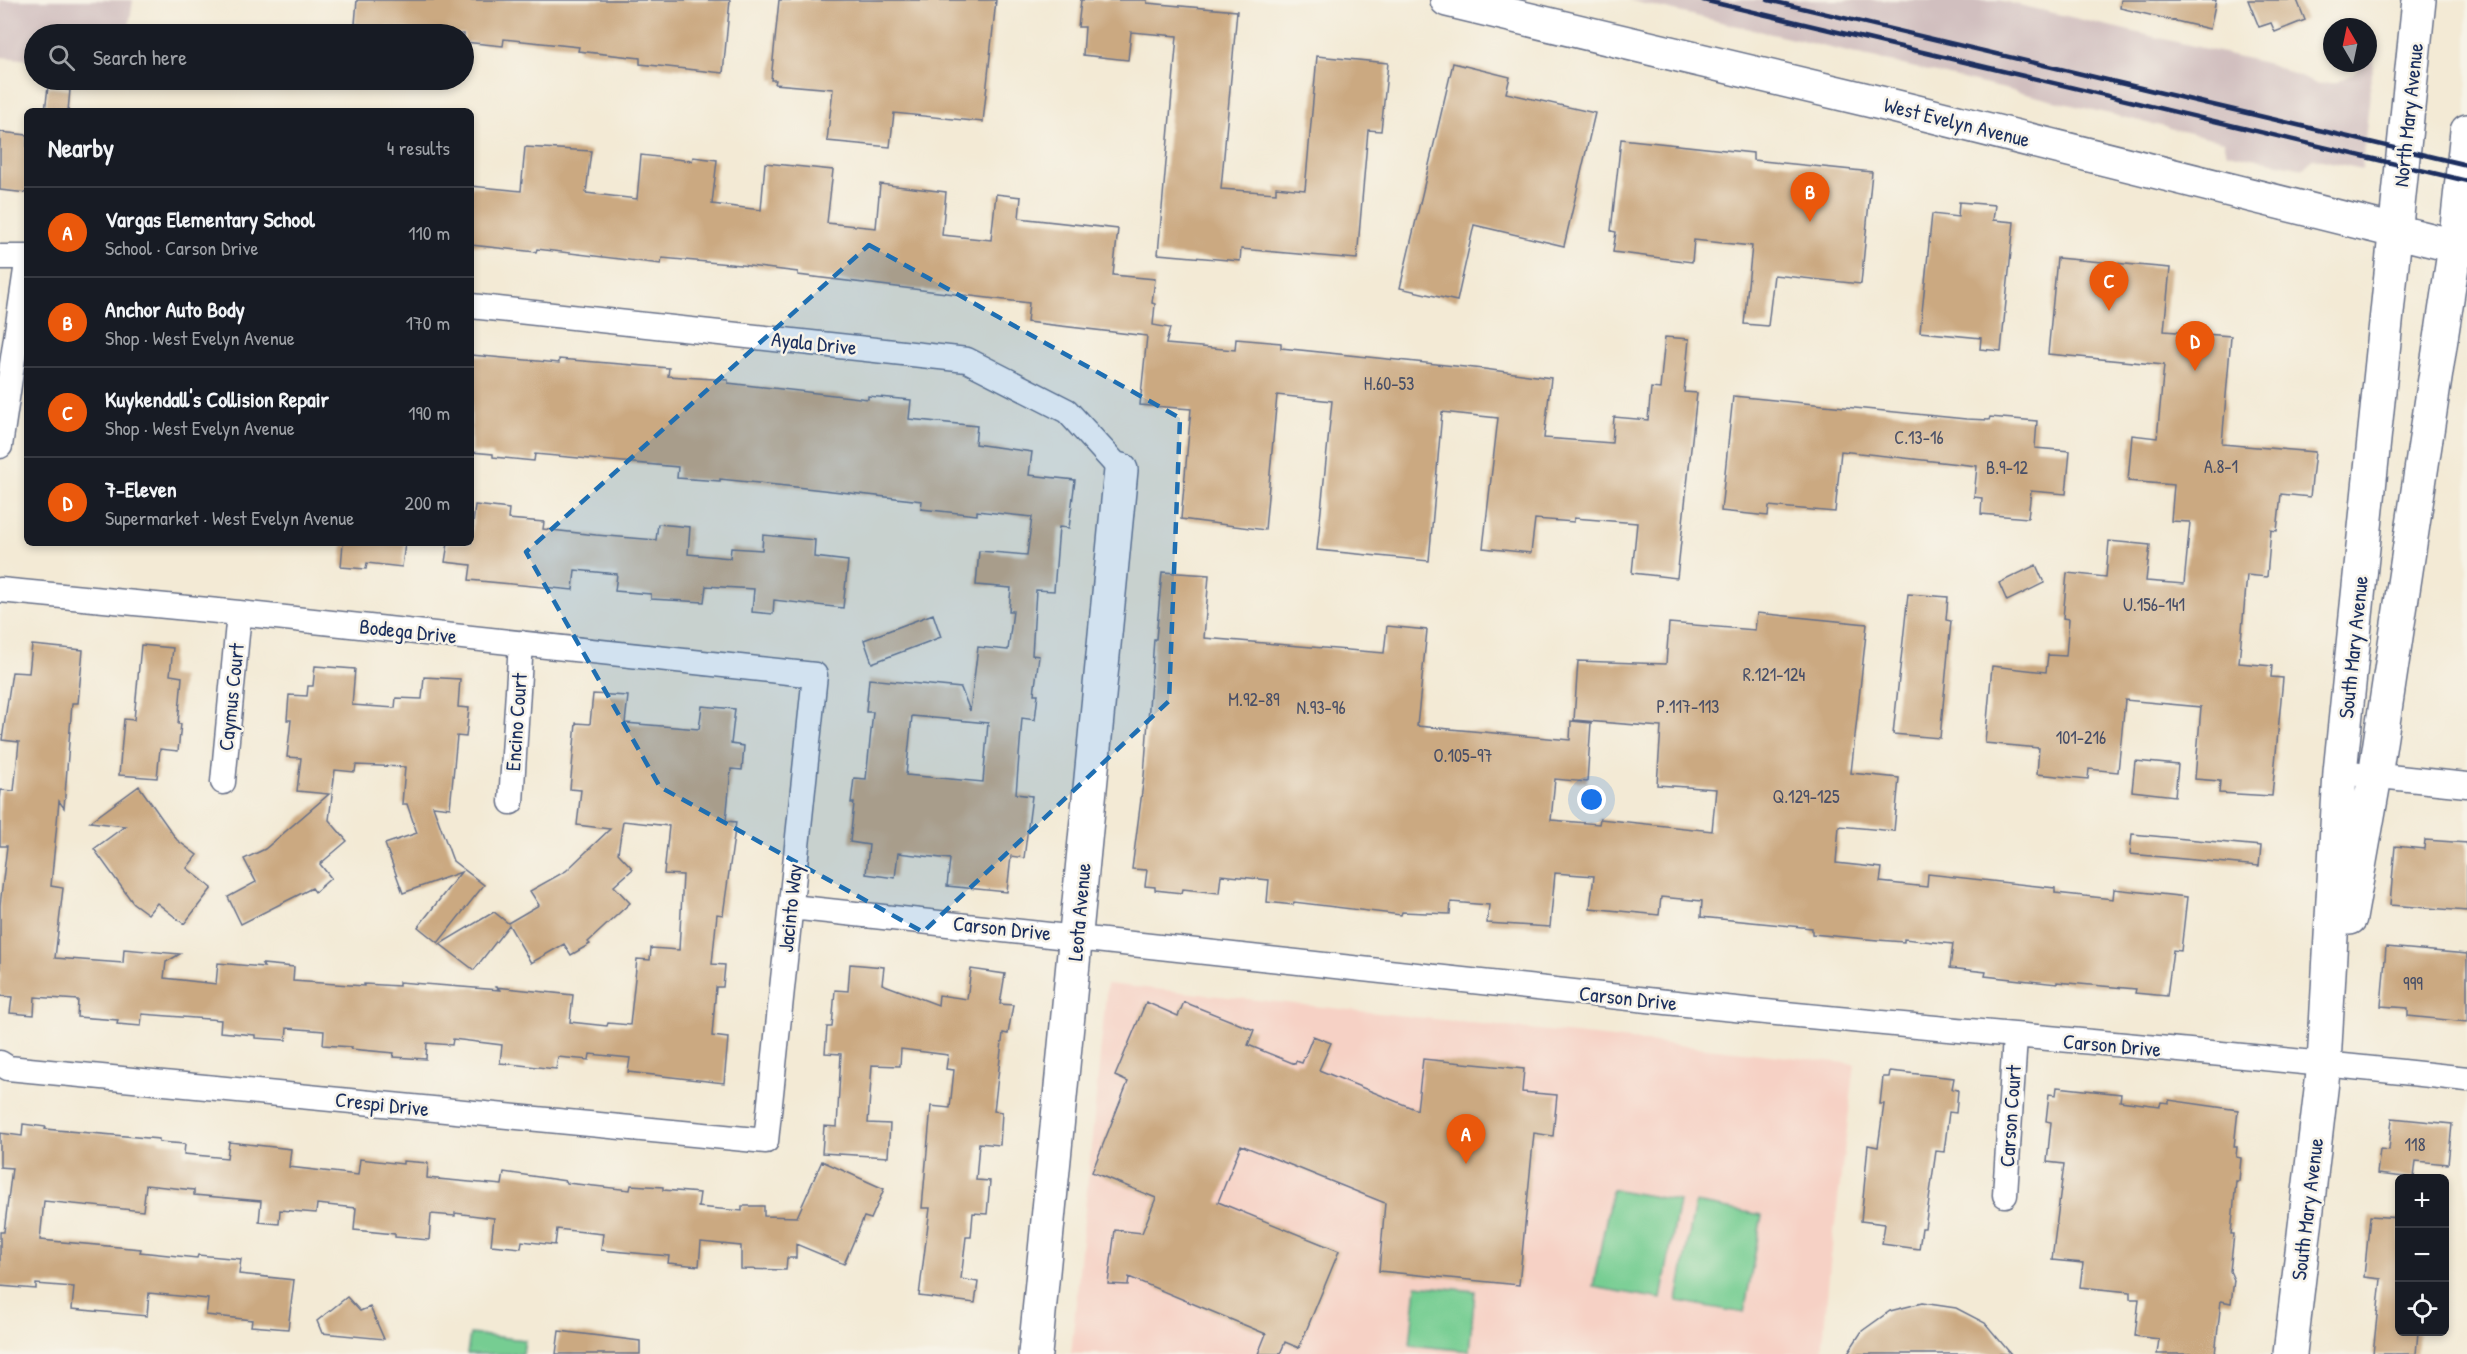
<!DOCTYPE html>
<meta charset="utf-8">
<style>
:root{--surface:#171b24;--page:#20242c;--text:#f1f3f6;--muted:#9ea1a6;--line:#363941;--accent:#ea580c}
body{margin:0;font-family:"Patrick Hand",sans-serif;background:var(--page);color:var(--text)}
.controls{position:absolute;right:18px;bottom:18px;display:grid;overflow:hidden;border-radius:9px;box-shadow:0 3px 9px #0003}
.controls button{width:54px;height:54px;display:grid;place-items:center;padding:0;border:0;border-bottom:2px solid var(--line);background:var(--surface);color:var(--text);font:30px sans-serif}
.compass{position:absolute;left:2323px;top:18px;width:54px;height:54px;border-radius:50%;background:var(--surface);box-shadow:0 3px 9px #0003;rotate:351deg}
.you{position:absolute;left:1592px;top:800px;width:21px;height:21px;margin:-15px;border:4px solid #fff;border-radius:50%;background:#1a73e8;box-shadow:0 0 0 9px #1a73e833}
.badge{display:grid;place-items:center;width:39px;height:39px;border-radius:50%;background:var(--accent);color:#fff;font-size:20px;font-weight:700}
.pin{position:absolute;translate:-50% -50px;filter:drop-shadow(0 2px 3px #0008)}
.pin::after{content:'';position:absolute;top:32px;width:21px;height:18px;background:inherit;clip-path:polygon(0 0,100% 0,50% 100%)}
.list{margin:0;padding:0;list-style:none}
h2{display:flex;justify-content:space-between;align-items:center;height:78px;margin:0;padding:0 24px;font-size:26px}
h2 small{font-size:20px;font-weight:400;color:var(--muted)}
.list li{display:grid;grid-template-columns:39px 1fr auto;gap:18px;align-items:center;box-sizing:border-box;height:90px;padding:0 24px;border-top:2px solid var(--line)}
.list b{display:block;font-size:22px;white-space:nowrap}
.list p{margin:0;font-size:20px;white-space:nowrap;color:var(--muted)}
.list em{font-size:20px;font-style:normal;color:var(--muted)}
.icon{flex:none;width:33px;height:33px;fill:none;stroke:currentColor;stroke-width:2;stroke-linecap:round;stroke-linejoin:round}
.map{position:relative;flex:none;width:2467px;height:1354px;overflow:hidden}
.search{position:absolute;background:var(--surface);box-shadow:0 3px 9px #0003;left:24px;top:24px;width:450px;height:66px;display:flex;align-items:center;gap:15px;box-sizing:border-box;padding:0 21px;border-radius:33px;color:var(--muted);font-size:22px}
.panel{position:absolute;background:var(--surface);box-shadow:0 3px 9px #0003;left:24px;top:108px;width:450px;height:438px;border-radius:9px}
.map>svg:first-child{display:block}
</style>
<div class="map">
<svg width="2467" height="1354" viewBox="0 0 2467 1354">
<rect width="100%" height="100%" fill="#f7f3e8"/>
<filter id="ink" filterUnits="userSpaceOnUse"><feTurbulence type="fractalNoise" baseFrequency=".0167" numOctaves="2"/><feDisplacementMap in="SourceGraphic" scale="12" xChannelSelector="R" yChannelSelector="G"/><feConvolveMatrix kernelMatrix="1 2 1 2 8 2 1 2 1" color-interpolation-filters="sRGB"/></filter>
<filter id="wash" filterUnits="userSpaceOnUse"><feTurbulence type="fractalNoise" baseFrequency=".008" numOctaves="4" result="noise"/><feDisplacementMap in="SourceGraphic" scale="24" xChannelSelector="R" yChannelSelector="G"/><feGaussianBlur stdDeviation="1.35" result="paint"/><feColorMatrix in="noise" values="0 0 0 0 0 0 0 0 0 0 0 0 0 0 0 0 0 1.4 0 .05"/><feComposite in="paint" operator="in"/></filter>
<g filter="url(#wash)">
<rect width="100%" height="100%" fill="#f3ead5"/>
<path fill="#f6d1c5" d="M1107,984L1855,1064L1830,1264L1822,1354H1071Z"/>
<path fill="#d1bfbf" d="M0,0H133L128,34H34V60L0,57Z
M1628,0H1998L2270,64L2316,84L2336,83L2355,72L2363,63H2368V59L2374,54L2362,169L2313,158L2304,168L2227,153L2224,141Z"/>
<path fill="#76cd92" stroke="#487e78" stroke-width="1.5" d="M1612,1189L1679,1201L1661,1299L1593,1287Z
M1695,1203L1762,1215L1744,1313L1677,1301Z
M1416,1285L1475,1291L1469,1351L1410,1345Z
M470,1334L525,1340L523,1354H467Z"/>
<g id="blocks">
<path fill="#cba981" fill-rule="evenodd" d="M357,0H730L723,73L640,64V58L578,51L579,47L504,39L503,46L464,42V34H432V32L385,27L384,34H364L365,25L355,24Z
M779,0H996L983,122L894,113L890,147L827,141L833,89L775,84L776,80H771Z
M1081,0H1147V3L1237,11L1221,189L1276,193V187L1305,190L1317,56L1388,63L1381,131L1368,130L1357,259L1241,249L1240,261L1158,254L1177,36L1131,32L1128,60L1083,55L1085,27H1078Z
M2121,0H2216L2210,29L2120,8Z
M2248,0H2297L2305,20L2275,32L2271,23L2259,27Z
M1453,63L1510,77L1506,93L1595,113L1564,246L1474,225L1457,301L1400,288Z
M48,87L70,90L68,111H45Z
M0,132L27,135V193L0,190Z
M1621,139L1753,153V160L1872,172L1861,284L1774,275L1768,326L1744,324L1752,246L1694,240L1692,262L1613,252L1616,232L1611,231Z
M525,147L591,151L586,193L637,199L641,155L692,161L693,157L717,160L712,204L761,210L765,163L833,170L827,223L876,228L880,184L946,192L942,235L991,240L996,194L1021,197L1019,218L1118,229L1113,275L1155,279L1152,303L1155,304L1153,325L1170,328L1166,344L1235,350L1236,339L1281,343V348L1484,369L1551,378L1544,438L1612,443L1614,417L1648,420L1651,388L1660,389L1665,337L1689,339L1684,392L1697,393L1677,578L1632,573L1637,523L1574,518V522L1535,519L1531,553L1483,548L1498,418L1442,412L1429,561L1317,550L1332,401L1277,395L1265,530L1181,519L1191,409L1140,405L1147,336L1027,322L1029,303L798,275V272L741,265L662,258L661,264L537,249L536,252L471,245V186L521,191Z
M1959,202L1995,205L1993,220L2014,222L2001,351L1980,349L1981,338L1920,332L1932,214L1958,217Z
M2057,258L2170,268L2164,331L2231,336L2222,444L2315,452L2310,497L2281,494L2277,531L2271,530L2267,577L2247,575L2239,663L2272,666L2271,677L2283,678L2272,796L2219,793L2220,781L2195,779L2201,707L2125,700L2118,772L2089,769L2088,779L2037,774L2039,748L1985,743L1992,666L2046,672L2048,655L2066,656L2069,619L2063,618L2067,573L2106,577L2109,541L2150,545L2146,581L2184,584L2190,522L2171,521L2174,485L2128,481L2132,435L2157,438L2164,365L2048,354Z
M471,355L559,363V359L669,368L668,376L728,380V383L868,399V396L911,400L909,419L977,426L975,444L1032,452L1029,475L1075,480L1069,528L1059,527L1054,591L1036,590L1032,655L1039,656L1034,694H1038L1035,720L1022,718L1016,794L1032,796L1024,858L1011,856L1007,892L947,886L950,859L898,853L895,878L866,874L869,845L850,842L854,803H851L854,778L866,779L873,712H866L869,679L961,688L970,711L978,647L1008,650L1013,611H1009L1011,588L976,585L979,551L1027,555L1032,517L977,511V515L921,509L922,501L796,487L720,479V481L677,478L678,467L535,454L534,461L493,457V454L471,452ZM912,716L988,723L983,782L906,775Z
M1733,396L1966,419L1989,420L1990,417L2037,421L2035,448L2070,451L2066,494L2031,491L2028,518L1981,514L1982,498L1974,497L1977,466L1841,451L1835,512L1769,506L1768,516L1721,511Z
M475,505L509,509L508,519L544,522L543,529L596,535L656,540L658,524L690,527L688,554L730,558L731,548L762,550L763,535L815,540L814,557L848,561L843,608L774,600L773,614L752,612L754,589L706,586L704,602L651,599V594L615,591L617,574L575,570L573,590L469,580L471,565L445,562L448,543H471Z
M343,543H405L402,567L367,563L366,569L341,567Z
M2036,565L2044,583L2007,601L1999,583Z
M1162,572L1209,575L1204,638L1384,653L1387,626L1427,630L1417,726L1570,740L1571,721L1591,723L1587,782L1555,779L1551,820L1599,824L1600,819L1712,831L1716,789L1657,785L1661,727L1574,720L1578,661L1666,664L1669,623L1755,630L1757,613L1867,624L1851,773L1899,778L1894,831L1839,826L1836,863L1882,868L1880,882L1927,887L1928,874L2055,888V893L2113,899L2114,889L2187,897L2181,951L2173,950L2167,996L2135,993L2136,989L2057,982V984L1985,976L1986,972L1950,968L1953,944L1904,939V942L1878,940L1812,934V928L1701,917L1702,901L1661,897L1659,915L1590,908L1594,876L1555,873L1550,927L1487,923L1489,905L1451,902L1450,914L1402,912L1401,915L1294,902L1293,905L1267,902L1269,880L1221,875L1219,893L1183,889L1182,893L1155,890V887L1145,886L1147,870L1132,869L1144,776L1154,639H1156Z
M1908,594L1948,597L1946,620L1951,621L1940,738L1893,734Z
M933,614L941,637L872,663L864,640Z
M32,645L83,650L78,703H72L64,808L59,801L51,886L63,888L55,958L123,963L124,949L180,954L166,962L164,978L216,984L218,963L264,967L262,964L294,967L293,981L364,986V984L399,986V982L500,990L496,987L573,995L570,1022L607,1026L608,1023L630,1025L637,959L650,960L651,948L679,950L683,875L664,874L669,826L623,821L618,853L633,869L614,886L630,903L588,942L590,944L571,955L564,944L531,963L509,925L474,970L440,944L494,912L508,923L539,905L530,891L566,871L610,829L577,825L581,790L570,789L576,723L590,724L593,694L628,696L625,723L699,729L702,706L735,709L731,744L744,746L742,770L731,769L726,821L736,822L723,915L717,914L712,964L725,965L723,987H716L712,1036L728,1038L724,1083L628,1072L630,1058L590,1054L589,1060L558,1057L556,1069L500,1063L502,1045L453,1039L452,1045L427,1043L426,1059L393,1057L394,1053L351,1049L352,1047L323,1045L324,1031L287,1028L286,1040L255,1038V1035L220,1032L221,1020L142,1014L141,1026L117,1024L118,1020L77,1017L78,1000L35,997L34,1015L10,1013L12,997L0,996V905L7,846H0V800L1,790L14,791L19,742L2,740L12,672L29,673Z
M141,645L173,648L170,675L182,677L178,724H181L178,751L160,749L157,778L119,775L124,719L134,720Z
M315,666L355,669L352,705L395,708L396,698L422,699L424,677L460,679L458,707L469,708L466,737L457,736L450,808L433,806L453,861L484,885L438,943L418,927L461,872L403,893L385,844L417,833L407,804H402L405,767L356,765L355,772L335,770L329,820L347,841L320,864L331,878L315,892L312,888L241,924L228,897L256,882L244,859L265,849L329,794L297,791L301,758L287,757L291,720H287L289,695L307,696L308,686H313Z
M2135,761L2178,765L2175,796L2132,791Z
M139,786L177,840L197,855L187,868L212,888L184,924L157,903L148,914L133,903L94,849L125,826L90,822Z
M2132,834L2261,846L2259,866L2130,854Z
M2425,840L2467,843V911L2390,905L2395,846L2424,849Z
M2386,947L2467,954V1022L2408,1016V1008L2381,1006Z
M850,964L884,967L882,984L938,1005L939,995L967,999L971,969L1005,974L1000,1004L1013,1005L1008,1034L1003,1033L994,1111L1002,1112L1000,1145L979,1143L976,1180L990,1181L987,1214L973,1213L971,1237H966L961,1279L978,1282L975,1303L919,1296L930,1208H922L931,1106L950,1108L954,1070L946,1069L948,1055L901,1049L900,1066L872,1065L868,1123L890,1124L888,1157L822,1153L824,1126L837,1127L841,1054L825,1053L827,1027H832L835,990L848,991Z
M1146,1002L1178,1016L1184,1002L1254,1030L1248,1045L1295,1064L1296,1061L1302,1063L1313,1036L1331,1043L1319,1070L1417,1110L1423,1059L1524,1069L1522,1092L1557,1095L1553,1136L1534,1133L1519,1285L1379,1271L1385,1203L1241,1145L1218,1202L1339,1251L1299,1348L1285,1342L1280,1354H1258L1266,1334L1129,1277L1128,1285L1108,1284L1115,1230L1142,1233L1156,1198L1092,1172L1128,1082L1115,1076Z
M1890,1071L1954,1078L1952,1089L1958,1090L1956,1113L1949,1112L1944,1152L1936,1151L1925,1228H1922L1919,1249L1882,1244L1885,1224L1861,1221L1868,1145L1878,1147L1884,1104H1880L1883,1077H1889Z
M2057,1087L2121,1094L2120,1101L2160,1106L2161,1102L2169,1103V1100L2238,1110L2234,1147H2237L2236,1157L2241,1158L2239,1181H2236L2231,1234H2234L2230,1271L2234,1280L2231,1303L2221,1301L2215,1354H2157L2159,1339L2135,1336L2139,1299H2130V1292L2080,1287L2083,1263L2052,1260L2064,1164L2047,1162L2051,1122L2046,1121L2049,1094L2056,1095Z
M2392,1118L2452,1124L2448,1164L2416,1161L2414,1178L2377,1174L2380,1149L2389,1150Z
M23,1124L46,1127L45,1129L159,1139V1142L185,1144L184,1154L227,1158L229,1142L291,1149L289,1167L358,1175L360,1159L403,1164V1161L428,1163L427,1178L502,1185L504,1172L566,1181L567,1183L630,1190L631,1185L663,1187V1190L700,1193L698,1207L742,1211V1206H764V1216L797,1217L822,1161L884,1189L871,1219L864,1217L844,1264L796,1244V1258H787L786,1270L741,1269V1246L701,1242L699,1266L668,1263L669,1256L601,1250L603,1234L557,1229L555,1245L522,1241L521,1248L491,1245L494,1218L455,1213V1216L431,1214L429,1240L395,1237V1234L354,1230L356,1208L317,1204L316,1213L280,1210L279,1224L259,1222L261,1201L194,1195V1190L146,1185L143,1211L44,1201L40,1240L141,1249L140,1252L197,1258L198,1255L241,1259L239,1274L294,1280L288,1329L251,1326L252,1320L206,1315L208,1299L149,1293L147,1316L72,1309L74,1287L36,1284V1289L0,1286V1232H4L12,1168L0,1167V1133L22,1136Z
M2370,1216L2400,1218V1332H2418L2416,1354H2373L2381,1279L2364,1277Z
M347,1297L360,1311L370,1307L384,1339L322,1333L317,1321Z
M1922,1303L1956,1308L1985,1323L2011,1354H1847L1862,1331L1890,1311Z
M559,1331L640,1341V1354H556Z"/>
</g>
</g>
<g filter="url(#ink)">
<use href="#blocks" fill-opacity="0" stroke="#677088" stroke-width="1.5"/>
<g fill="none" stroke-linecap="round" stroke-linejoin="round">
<g stroke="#677088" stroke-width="27">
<path id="street" d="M0,257H27
M471,306L967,360L1067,411L1121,470
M0,446L27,263
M0,590L239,613L815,675L766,1141L8,1068L0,1063
M2340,772L2467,785
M223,782L239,613
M511,802L521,643
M791,907C1083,936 1374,973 1666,1002C1933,1030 2201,1049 2467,1079
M2005,1195L2015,1037"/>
</g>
<g stroke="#677088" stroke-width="36">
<path id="secondary" d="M1447,0L1889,105L2467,249
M2350,918L2375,776L2455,246L2467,131
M1035,1354L1121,470
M2290,1354L2324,1064L2340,772L2419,0"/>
</g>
<use href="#street" stroke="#fff" stroke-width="24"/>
<use href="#secondary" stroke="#fff" stroke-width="33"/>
<path stroke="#1b2f5e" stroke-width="4.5" d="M1703,0L2467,181
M1768,0L2467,165"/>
</g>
</g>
<path fill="#1f6fb2" fill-opacity="0.2" stroke="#1f6fb2" stroke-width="4.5" stroke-dasharray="12 8" stroke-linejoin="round" d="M869,245L1180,418L1169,701L923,932L660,787L526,552Z"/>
<g text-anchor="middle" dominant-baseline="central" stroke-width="5" stroke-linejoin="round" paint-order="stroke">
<g font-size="18" fill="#474e67">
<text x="1389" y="383">H.60-53</text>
<text x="1919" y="437">C.13-16</text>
<text x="2221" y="466">A.8-1</text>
<text x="2007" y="467">B.9-12</text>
<text x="2154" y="604">U.156-141</text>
<text x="1774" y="674">R.121-124</text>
<text x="1254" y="699">M.92-89</text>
<text x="1688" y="706">P.117-113</text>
<text x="1321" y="707">N.93-96</text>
<text x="2081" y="737">101-216</text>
<text x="1463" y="755">O.105-97</text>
<text x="1806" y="796">Q.129-125</text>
<text x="2413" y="983">999</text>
<text x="2415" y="1144">118</text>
</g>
<g font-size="21" fill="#1b2f5e" stroke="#f7f3e8">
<text transform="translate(2408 115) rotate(-84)">North Mary Avenue</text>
<text transform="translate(1957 122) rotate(14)">West Evelyn Avenue</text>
<text transform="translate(814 343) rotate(6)">Ayala Drive</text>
<text transform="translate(408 631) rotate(6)">Bodega Drive</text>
<text transform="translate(2353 647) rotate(-84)">South Mary Avenue</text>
<text transform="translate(231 697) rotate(-84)">Caymus Court</text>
<text transform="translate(516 722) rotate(-86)">Encino Court</text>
<text transform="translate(790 908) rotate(-84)">Jacinto Way</text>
<text transform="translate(1079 912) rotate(-85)">Leota Avenue</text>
<text transform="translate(1002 928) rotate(6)">Carson Drive</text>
<text transform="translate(1628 998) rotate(6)">Carson Drive</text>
<text transform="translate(2112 1045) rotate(5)">Carson Drive</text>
<text transform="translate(382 1104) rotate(6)">Crespi Drive</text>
<text transform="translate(2010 1116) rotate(-86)">Carson Court</text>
<text transform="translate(2307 1209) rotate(-83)">South Mary Avenue</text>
</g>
</g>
</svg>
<div class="controls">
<button>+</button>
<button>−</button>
<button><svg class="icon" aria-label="locate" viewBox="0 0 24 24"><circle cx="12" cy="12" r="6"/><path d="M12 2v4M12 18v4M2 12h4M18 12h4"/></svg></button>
</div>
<svg class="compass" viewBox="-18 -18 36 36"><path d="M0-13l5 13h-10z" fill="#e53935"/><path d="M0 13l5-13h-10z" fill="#9ea1a6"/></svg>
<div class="you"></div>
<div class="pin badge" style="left:1466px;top:1164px">A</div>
<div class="pin badge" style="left:1810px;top:222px">B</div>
<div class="pin badge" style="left:2109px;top:311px">C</div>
<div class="pin badge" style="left:2195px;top:371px">D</div>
<div class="search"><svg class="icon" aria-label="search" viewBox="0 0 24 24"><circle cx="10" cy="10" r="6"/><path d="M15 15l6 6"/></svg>Search here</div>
<section class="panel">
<h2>Nearby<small>4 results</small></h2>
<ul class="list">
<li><span class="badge">A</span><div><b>Vargas Elementary School</b><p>School · Carson Drive</p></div><em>110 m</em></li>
<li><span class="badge">B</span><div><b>Anchor Auto Body</b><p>Shop · West Evelyn Avenue</p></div><em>170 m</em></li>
<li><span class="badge">C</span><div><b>Kuykendall's Collision Repair</b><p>Shop · West Evelyn Avenue</p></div><em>190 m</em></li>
<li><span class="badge">D</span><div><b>7-Eleven</b><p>Supermarket · West Evelyn Avenue</p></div><em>200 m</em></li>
</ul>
</section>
</div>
